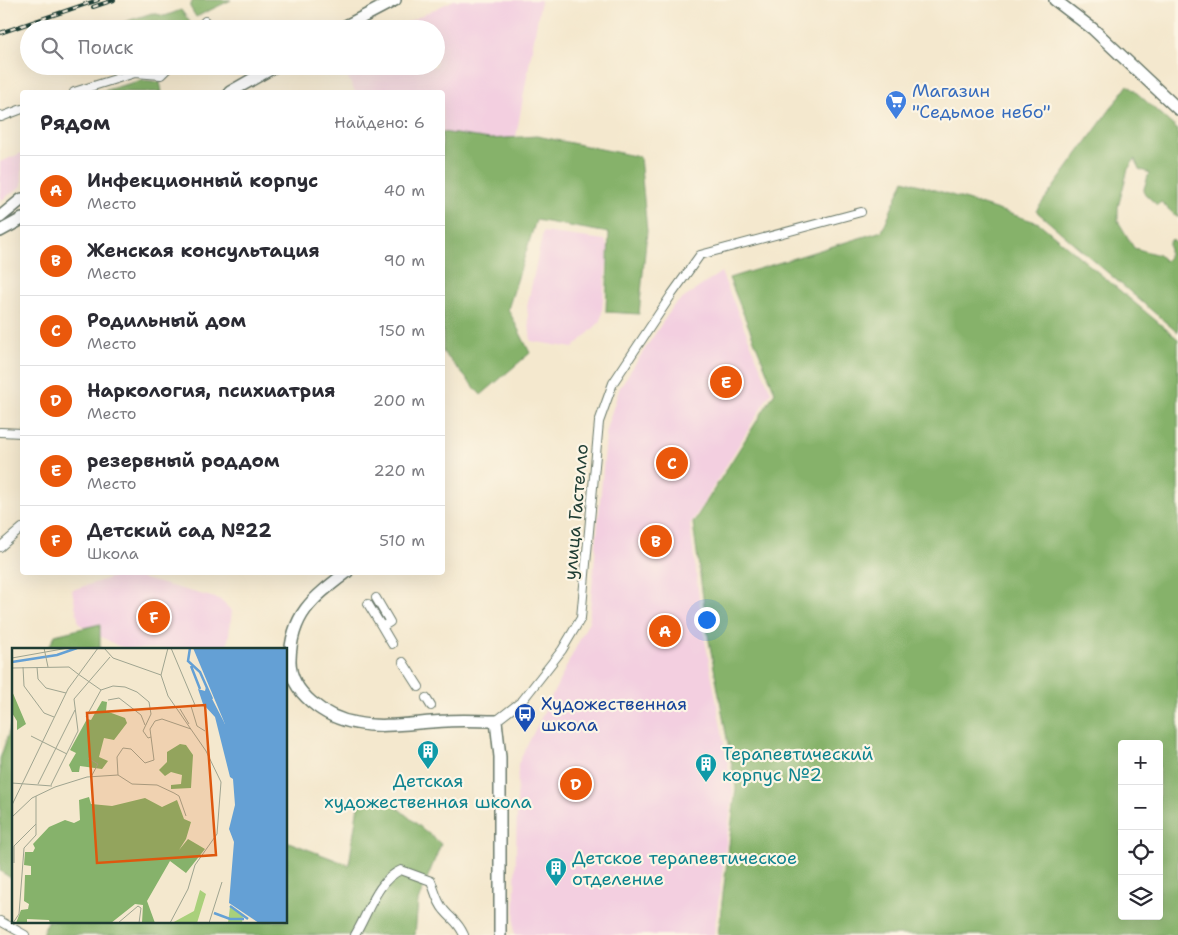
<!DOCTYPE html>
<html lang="ru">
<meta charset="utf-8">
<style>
:root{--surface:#fff;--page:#f7f7f7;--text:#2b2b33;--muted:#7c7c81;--line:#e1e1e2;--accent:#ea580c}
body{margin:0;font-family:"Shantell Sans",sans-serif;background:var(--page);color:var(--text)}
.controls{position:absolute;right:15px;bottom:15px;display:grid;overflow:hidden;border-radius:5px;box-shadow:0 5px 20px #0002}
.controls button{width:45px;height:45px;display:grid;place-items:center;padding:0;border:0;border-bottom:1px solid var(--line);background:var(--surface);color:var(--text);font:25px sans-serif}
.you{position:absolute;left:706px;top:619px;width:18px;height:18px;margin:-12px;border:4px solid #fff;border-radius:50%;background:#1a73e8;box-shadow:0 0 0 8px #1a73e833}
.badge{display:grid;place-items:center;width:32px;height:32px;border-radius:50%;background:var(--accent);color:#fff;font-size:16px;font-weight:700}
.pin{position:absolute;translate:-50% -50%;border:2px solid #fff;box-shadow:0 1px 5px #0006}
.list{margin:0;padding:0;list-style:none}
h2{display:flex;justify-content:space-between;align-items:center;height:65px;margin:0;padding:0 20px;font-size:21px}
h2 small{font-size:16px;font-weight:400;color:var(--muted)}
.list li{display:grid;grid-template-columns:32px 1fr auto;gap:15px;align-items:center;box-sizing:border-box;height:70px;padding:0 20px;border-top:1px solid var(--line)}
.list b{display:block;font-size:19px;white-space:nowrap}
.list p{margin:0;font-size:16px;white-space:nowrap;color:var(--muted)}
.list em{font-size:16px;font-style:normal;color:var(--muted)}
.icon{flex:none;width:28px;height:28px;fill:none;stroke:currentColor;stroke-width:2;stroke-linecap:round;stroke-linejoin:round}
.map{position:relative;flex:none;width:1178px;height:935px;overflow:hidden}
.search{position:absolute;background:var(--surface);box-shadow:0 5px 20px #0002;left:20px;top:20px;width:425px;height:55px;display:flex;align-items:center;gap:12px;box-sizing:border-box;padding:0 18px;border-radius:28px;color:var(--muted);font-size:19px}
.panel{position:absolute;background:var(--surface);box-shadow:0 5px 20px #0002;left:20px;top:90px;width:425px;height:485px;border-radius:5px}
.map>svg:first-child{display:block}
</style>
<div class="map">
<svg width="1178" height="935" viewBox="0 0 1178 935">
<rect width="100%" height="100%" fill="#fcf5e5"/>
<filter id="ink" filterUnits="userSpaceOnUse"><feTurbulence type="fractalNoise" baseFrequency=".02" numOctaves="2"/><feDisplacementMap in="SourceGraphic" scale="10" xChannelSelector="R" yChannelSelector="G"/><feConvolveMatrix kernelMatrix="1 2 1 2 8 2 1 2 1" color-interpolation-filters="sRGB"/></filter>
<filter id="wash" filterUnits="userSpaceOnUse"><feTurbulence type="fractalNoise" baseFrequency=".0096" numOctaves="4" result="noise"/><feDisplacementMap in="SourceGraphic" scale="20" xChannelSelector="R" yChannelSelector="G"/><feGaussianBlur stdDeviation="1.12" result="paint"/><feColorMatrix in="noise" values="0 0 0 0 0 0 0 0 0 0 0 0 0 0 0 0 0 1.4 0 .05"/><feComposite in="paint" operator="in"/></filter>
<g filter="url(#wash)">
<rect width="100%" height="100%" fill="#f4e8ce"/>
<path fill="#f3cfe0" d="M454,0H541L515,142L443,133L442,92H355L342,66H436V29H393Z
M22,153V186L0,201V162Z
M543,232L605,240L608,248L601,321L573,348L531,341L527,307Z
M721,272L771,392L690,525L703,629L733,792L714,935H514L518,764L589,621L607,426L620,387L674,305Z
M116,576H133L219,599L232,611L227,649H128L118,646L79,624L72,590Z"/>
<path fill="#86b26b" stroke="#527850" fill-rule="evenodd" d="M193,0H231L196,17L190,7Z
M181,10L190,22L186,29H103L152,13L165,16Z
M142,80L160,82L162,92H99Z
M1128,85L1178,130V218L1161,202L1157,205L1143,192L1149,173L1139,169L1135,159L1128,169L1118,207V221L1134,248L1159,255L1165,261L1169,257V243L1172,239L1178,246V333L1036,211Z
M442,132L490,139L537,136L640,157L647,231L639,314L606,312L609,233L536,220L508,309L530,353L481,395L443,352Z
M904,180L1039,223L1178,339V935H718L736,788L708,635L693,523L775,392L729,278L882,231ZM1122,744H1159V916H1122Z
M100,624V649H48L55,635Z
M14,716V880L0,871V759Z
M382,795L441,844L418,901L415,935H42L47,921H286V841L349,865L358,805Z"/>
</g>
<g filter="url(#ink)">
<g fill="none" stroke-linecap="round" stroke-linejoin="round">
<g stroke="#6a796a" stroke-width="10">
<path id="street" d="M199,29L205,21
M74,92L135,73L161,75L170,66
M0,115L1,117L22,109
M0,432L22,433
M0,547L22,528
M368,604L382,627L390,622L376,598
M382,627L392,644
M403,662L419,687
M426,698L431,706
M496,721L522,701L562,650L581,618L599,422L613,383L672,294L700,255L861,212
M0,921L25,935
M355,935C368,914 377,880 401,870L431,881C435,891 437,902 444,910C453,921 457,920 464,935"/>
</g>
<g stroke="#6a796a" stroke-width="14">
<path id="secondary" d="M1055,0L1093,29L1178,109
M340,29L395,0
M230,92L276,66
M0,217L22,199
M0,231L22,219
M347,572C313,598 291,614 290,660C289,693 326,718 356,723C385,729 417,722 447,721C463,720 480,721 496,721L500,757V935"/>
</g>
<use href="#street" stroke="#fff" stroke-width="8"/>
<use href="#secondary" stroke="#fff" stroke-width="11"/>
<g stroke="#1f3d34" stroke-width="4">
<path id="rail" d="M93,7L114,0
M0,33L98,0"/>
</g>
<use href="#rail" stroke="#fcf5e5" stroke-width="2" stroke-dasharray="5.5" stroke-linecap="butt"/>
</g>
</g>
<defs>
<g id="supermarket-pin" transform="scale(1.125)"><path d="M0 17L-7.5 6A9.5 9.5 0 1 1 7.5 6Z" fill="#3f7fe0" stroke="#fcf5e5"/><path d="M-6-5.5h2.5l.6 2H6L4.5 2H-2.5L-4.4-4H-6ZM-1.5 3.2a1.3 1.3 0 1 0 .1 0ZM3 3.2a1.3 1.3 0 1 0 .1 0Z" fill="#fff"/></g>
<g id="bus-pin" transform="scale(1.125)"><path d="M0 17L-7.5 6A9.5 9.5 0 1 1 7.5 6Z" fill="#1a4fb4" stroke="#fcf5e5"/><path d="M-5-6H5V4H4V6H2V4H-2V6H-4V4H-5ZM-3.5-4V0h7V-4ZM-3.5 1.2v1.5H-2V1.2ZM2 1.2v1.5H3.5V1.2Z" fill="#fff"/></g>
<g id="building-pin" transform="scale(1.125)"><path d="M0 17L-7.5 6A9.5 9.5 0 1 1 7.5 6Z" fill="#0f9aa8" stroke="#fcf5e5"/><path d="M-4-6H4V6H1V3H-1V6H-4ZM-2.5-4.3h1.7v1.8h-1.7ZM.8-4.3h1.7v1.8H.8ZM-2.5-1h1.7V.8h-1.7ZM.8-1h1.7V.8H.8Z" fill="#fff"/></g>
</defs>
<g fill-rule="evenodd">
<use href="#supermarket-pin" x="896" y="101"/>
<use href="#bus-pin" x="525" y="714"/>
<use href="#building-pin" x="428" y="751"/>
<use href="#building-pin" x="706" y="764"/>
<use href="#building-pin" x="556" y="868"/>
</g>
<g text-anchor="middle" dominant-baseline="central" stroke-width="4.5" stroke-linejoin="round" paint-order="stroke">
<g font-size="18" fill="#366cbe" stroke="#fcf5e5" text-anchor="start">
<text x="912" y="91">Магазин<tspan x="912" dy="21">"Седьмое небо"</tspan></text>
</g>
<g font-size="18" fill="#1f3d34" stroke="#fcf5e5">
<text transform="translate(576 512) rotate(-85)">улица Гастелло</text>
</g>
<g font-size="18" fill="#164399" stroke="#fcf5e5" text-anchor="start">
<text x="541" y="704">Художественная<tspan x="541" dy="21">школа</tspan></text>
</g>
<g font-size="18" fill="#0d838f" stroke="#fcf5e5" text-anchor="start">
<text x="722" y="754">Терапевтический<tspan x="722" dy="21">корпус №2</tspan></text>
<text x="428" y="781" text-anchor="middle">Детская<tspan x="428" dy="21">художественная школа</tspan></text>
<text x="572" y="858">Детское терапевтическое<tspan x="572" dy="21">отделение</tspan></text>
</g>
</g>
<g transform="translate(12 648)">
<rect width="275" height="275" fill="#f4e8ce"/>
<path d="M188,242L194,246L185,275H160L182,263ZM218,259L231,268L230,275H234H216Z" fill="#a9d07b"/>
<path d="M0,43L14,76L5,82V73L0,65ZM90,53L95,54L94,63L113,70L115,75L102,92L92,90L87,109L96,113L90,121L68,118L67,124H60L57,117L64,105L58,102L75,71L79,72ZM168,96L174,97L181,107L179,140L159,141V137L169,136L170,127L159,124L153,128L147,122L155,114V104ZM77,149L79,156L100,158L133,150L150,159L165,152L172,171L179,174L174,191L167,202L176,191L193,201L174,225L158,213L135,253L143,275H130L131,257L123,256L99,275H38L37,272L15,271V274L21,275H4L9,262L16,261L17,256L12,253L13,227H19V218L12,217L13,204H21L23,200L21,196L37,179L53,172L62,175L68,172L67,152Z" fill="#86b26b"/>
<path d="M181,0H275V275H247L217,255L222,194L217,181L223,157L221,131L218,129L203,69L191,56L186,41L193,43L194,39L213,76Z" fill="#64a0d5"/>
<path fill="none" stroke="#64a0d5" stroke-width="2.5" d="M178,0L176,13L188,24L200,51M0,14L45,7L65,0M179,18L188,41M218,258L236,271M202,265L218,271H232"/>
<path fill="none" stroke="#9fa490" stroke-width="1" d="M32,0L36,19M92,0L101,10L149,27M159,0L183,57M0,10L56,0M11,19L12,38L32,65L42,69M25,19L26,31L34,40L54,45M0,20L57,19L66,26M66,26L89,42M149,27L156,48L194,103L209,134L205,186L183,217L176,241L158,275M149,27L156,0M96,52L107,50L129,67L133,77M182,57L179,58L185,78L193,83M168,61L177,76M74,69L89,42L101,38L113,39L125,44L137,54L139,66L131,83L136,90L139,89M19,88L55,106M76,110L86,116L79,129M106,127L105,109L111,100L119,101L133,115L142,112L138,81L143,73L150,71L179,81M106,127L120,136L145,137L162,145L167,148L174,168M0,135L40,138M26,136L63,62M39,137L66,83L62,51L98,9M0,157L56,41L86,0M0,169L20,150L43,139L75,129L106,127M2,215V198L24,176M1,275L7,266L12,200L24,187V148M106,275L126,258L129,260L127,275M197,275L210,234"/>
<path fill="#de580e" fill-opacity="0.15" stroke="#de580e" stroke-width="2.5" d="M193,57L204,207L85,215L75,65Z"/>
<rect width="275" height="275" fill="none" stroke="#1f3d34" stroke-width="2.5"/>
</g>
</svg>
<div class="controls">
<button>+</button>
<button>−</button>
<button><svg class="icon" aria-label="locate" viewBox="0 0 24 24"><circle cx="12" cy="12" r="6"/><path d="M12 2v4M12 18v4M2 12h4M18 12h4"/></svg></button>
<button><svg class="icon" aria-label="layers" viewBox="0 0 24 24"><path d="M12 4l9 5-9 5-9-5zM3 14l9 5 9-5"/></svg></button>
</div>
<div class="you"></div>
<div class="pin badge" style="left:665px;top:631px">A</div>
<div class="pin badge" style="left:656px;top:541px">B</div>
<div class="pin badge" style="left:672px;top:463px">C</div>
<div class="pin badge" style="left:576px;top:784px">D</div>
<div class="pin badge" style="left:726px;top:382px">E</div>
<div class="pin badge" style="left:154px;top:617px">F</div>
<div class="search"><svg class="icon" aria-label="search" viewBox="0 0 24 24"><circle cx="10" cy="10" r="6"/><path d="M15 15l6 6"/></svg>Поиск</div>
<section class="panel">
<h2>Рядом<small>Найдено: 6</small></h2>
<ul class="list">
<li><span class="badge">A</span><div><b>Инфекционный корпус</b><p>Место</p></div><em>40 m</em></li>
<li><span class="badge">B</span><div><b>Женская консультация</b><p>Место</p></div><em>90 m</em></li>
<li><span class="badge">C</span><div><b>Родильный дом</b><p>Место</p></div><em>150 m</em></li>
<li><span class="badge">D</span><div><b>Наркология, психиатрия</b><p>Место</p></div><em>200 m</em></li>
<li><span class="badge">E</span><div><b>резервный роддом</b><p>Место</p></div><em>220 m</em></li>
<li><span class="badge">F</span><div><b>Детский сад №22</b><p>Школа</p></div><em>510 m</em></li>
</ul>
</section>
</div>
